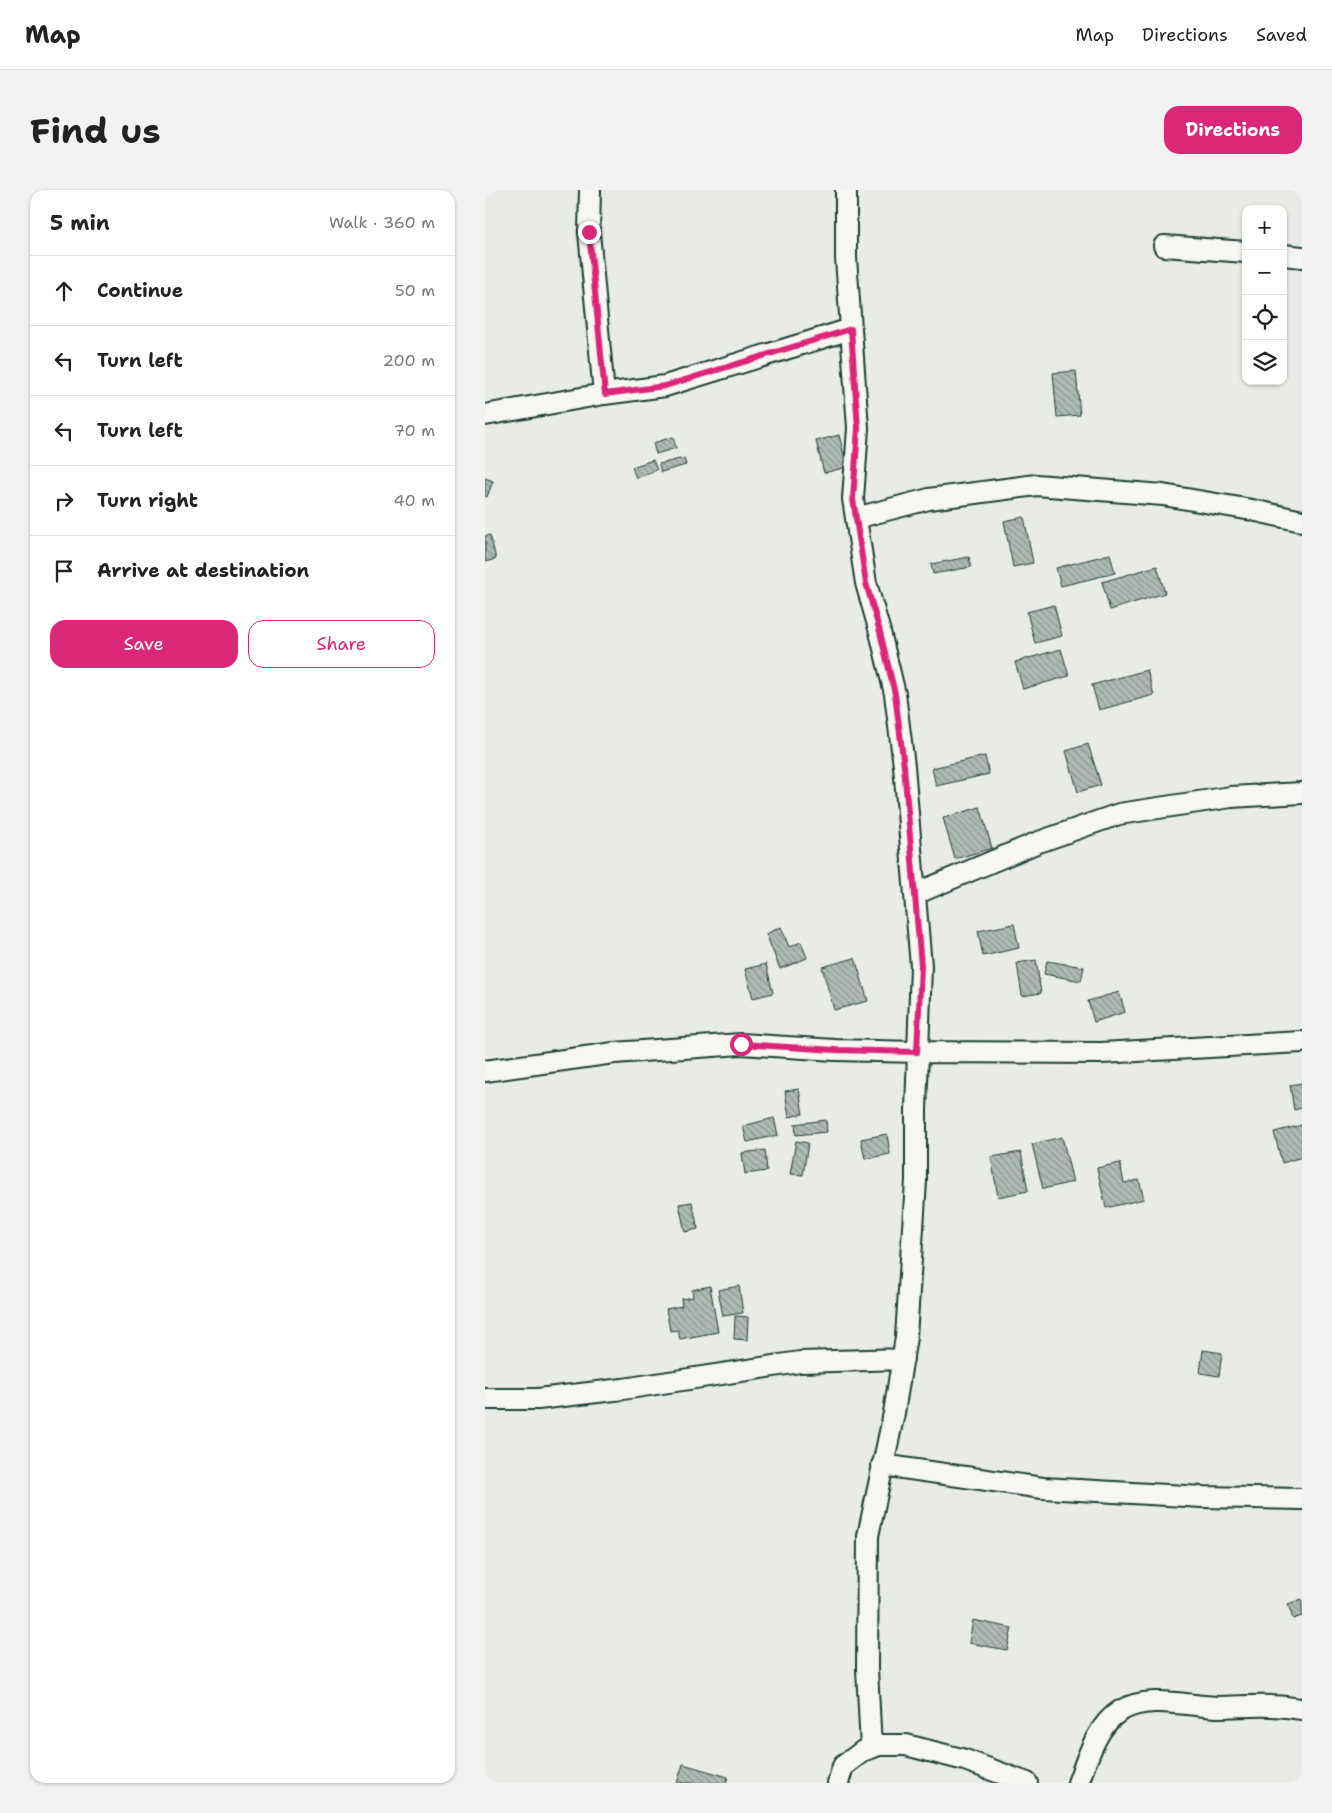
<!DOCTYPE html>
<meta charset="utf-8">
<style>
:root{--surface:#fff;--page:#f2f2f2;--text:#222;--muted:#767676;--line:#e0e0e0;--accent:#db2777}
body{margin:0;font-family:"Shantell Sans",sans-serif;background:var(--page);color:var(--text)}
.controls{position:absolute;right:15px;top:15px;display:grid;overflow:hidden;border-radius:10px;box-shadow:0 1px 4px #0004}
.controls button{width:45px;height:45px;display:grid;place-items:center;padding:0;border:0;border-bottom:1px solid var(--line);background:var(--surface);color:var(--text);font:25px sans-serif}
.stop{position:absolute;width:15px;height:15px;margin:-11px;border:4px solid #db2777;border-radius:50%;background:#fff}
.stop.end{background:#db2777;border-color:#fff;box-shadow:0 1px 5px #0008}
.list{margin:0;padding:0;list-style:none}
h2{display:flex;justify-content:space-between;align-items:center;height:65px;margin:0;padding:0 20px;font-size:21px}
h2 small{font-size:16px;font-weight:400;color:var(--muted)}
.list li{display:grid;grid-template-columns:32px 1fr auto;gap:15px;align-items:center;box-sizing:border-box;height:70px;padding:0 20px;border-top:1px solid var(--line)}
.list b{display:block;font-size:19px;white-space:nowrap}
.list em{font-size:16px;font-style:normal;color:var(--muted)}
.actions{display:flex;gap:10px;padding:15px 20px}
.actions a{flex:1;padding:11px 0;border:1px solid var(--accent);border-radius:15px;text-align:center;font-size:18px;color:var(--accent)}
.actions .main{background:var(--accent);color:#fff}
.icon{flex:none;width:28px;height:28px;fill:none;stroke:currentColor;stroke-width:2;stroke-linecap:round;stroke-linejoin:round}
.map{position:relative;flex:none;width:817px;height:1593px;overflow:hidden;border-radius:15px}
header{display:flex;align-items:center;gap:30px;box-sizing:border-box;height:70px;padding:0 25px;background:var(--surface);border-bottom:1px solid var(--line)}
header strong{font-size:24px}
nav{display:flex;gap:28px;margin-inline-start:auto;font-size:18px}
.intro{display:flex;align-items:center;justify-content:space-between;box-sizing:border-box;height:120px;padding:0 30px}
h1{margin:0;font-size:35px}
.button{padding:12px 22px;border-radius:15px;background:var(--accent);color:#fff;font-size:18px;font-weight:700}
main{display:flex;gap:30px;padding:0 30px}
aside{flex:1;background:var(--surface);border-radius:15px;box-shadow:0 1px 4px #0004}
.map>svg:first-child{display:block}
</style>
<header>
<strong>Map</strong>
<nav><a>Map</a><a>Directions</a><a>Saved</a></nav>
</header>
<div class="intro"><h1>Find us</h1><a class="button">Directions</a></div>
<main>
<aside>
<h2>5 min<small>Walk · 360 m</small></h2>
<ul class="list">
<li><svg class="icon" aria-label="ahead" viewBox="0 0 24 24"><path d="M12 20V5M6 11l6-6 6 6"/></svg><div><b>Continue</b></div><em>50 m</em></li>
<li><svg class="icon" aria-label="left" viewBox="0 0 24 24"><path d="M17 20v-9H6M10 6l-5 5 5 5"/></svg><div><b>Turn left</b></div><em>200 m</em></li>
<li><svg class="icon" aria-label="left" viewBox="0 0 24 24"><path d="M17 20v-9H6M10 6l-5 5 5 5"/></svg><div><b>Turn left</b></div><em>70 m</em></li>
<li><svg class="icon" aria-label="right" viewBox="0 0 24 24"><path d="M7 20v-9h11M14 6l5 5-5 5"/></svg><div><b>Turn right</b></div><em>40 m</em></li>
<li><svg class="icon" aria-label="arrive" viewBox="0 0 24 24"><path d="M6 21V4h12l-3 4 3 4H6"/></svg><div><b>Arrive at destination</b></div></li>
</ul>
<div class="actions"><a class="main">Save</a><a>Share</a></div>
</aside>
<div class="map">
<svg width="817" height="1593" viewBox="0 0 817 1593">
<defs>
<pattern id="building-back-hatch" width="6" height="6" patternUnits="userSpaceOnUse" patternTransform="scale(1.25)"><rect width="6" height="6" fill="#b0bab5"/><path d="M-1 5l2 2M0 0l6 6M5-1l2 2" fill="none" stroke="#8f9894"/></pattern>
</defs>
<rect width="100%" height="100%" fill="#e9ebe7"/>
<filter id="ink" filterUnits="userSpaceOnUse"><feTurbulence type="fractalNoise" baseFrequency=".02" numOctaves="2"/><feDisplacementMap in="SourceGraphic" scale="10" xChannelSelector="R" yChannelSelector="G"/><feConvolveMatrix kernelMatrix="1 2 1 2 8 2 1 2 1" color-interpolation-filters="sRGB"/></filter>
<g filter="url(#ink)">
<path fill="url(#building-back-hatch)" stroke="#1f3d34" d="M591,181L595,225L572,227L568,183Z
M354,245L362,277L339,283L331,251Z
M188,247L191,258L171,264L168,253Z
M199,268L201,275L176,282L174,274Z
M168,270L172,280L151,288L147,277Z
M0,288L8,291L2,307L0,306Z
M539,327L548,373L528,377L519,331Z
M5,345L11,369L0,372V346Z
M625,364L630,383L576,396L571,378Z
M484,367L486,377L448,384L446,374Z
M672,376L680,403L625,420L617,392Z
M569,415L577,446L550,453L542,422Z
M576,459L584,486L538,499L530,472Z
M662,480L669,505L614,520L607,495Z
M603,554L616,595L593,602L581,561Z
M500,566L504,584L451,596L447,578Z
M495,617L507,658L470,669L458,628Z
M529,734L534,758L498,766L493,741Z
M296,737L304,757L316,752L322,768L295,779L281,744Z
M370,768L383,811L349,820L337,777Z
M551,770L556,803L537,806L532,773Z
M562,771L599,777L596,791L559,784Z
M281,774L288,803L268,808L260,779Z
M634,802L640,822L609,832L603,811Z
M817,893V918L809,920L805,895Z
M314,899L318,924L304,927L300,901Z
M289,928L293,945L262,952L258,936Z
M341,930L342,942L311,945L310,934Z
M817,935V967L797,973L789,942Z
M402,944L405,964L380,969L376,949Z
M577,947L588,992L558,999L547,954Z
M311,951L323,953L318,985L305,984Z
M280,960L282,981L260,984L257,963Z
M536,962L543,1001L513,1007L506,967Z
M635,973L639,993L654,990L659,1009L621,1018L612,978Z
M207,1012L213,1039L200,1042L194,1014Z
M225,1096L233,1142L195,1149L193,1140L185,1141L181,1119L197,1116L196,1109L208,1107L207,1100Z
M254,1096L258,1123L238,1126L233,1100Z
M250,1126L263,1127L262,1150L249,1149Z
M718,1160L737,1163L734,1186L715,1183Z
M817,1409V1426L808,1429L803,1414Z
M488,1430L527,1438L522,1460L484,1453Z
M198,1574L243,1587L241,1593H192Z"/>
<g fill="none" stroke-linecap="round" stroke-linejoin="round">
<g stroke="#1f3d34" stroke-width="24">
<path id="minor" d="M105,0L104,42L119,204
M361,0V68L373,238L368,309L381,393L395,442L410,504L419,576L436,776L431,920V991L421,1147L409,1223L383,1346L382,1479L386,1558
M679,56L761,62
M798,65L817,67
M0,225L119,204L180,196L366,139
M371,328L444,309L551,295L678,305L767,320L817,331
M430,704L551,653L634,624L746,607L817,603
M0,881L129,863L256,854L350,860L432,862L616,863L817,852
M0,1209H53L138,1199L315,1172L418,1169
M397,1275L558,1298L718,1307L817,1309
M353,1593L358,1576L378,1561L394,1555H421L480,1570L542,1593
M593,1593C602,1569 612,1535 635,1521C663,1504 702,1516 733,1517C751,1517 769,1515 786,1516C797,1516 807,1518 817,1519"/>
</g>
<use href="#minor" stroke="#f6f6f2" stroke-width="20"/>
</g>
</g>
<g fill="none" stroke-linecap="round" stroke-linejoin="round" filter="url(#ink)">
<path stroke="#db2777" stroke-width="6" d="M104,42L120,204L180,196L366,139L373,238L368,309L381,393L395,442L410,504L419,576L436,776L432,862L350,860L256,854"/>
</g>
</svg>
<div class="controls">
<button>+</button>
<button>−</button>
<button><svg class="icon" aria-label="locate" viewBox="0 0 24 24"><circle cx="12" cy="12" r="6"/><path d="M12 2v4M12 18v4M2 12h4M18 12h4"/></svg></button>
<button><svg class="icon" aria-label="layers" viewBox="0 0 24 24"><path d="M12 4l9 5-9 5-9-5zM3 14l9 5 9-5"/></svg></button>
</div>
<div class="stop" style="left:256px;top:854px"></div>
<div class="stop end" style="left:104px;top:42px"></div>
</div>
</main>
